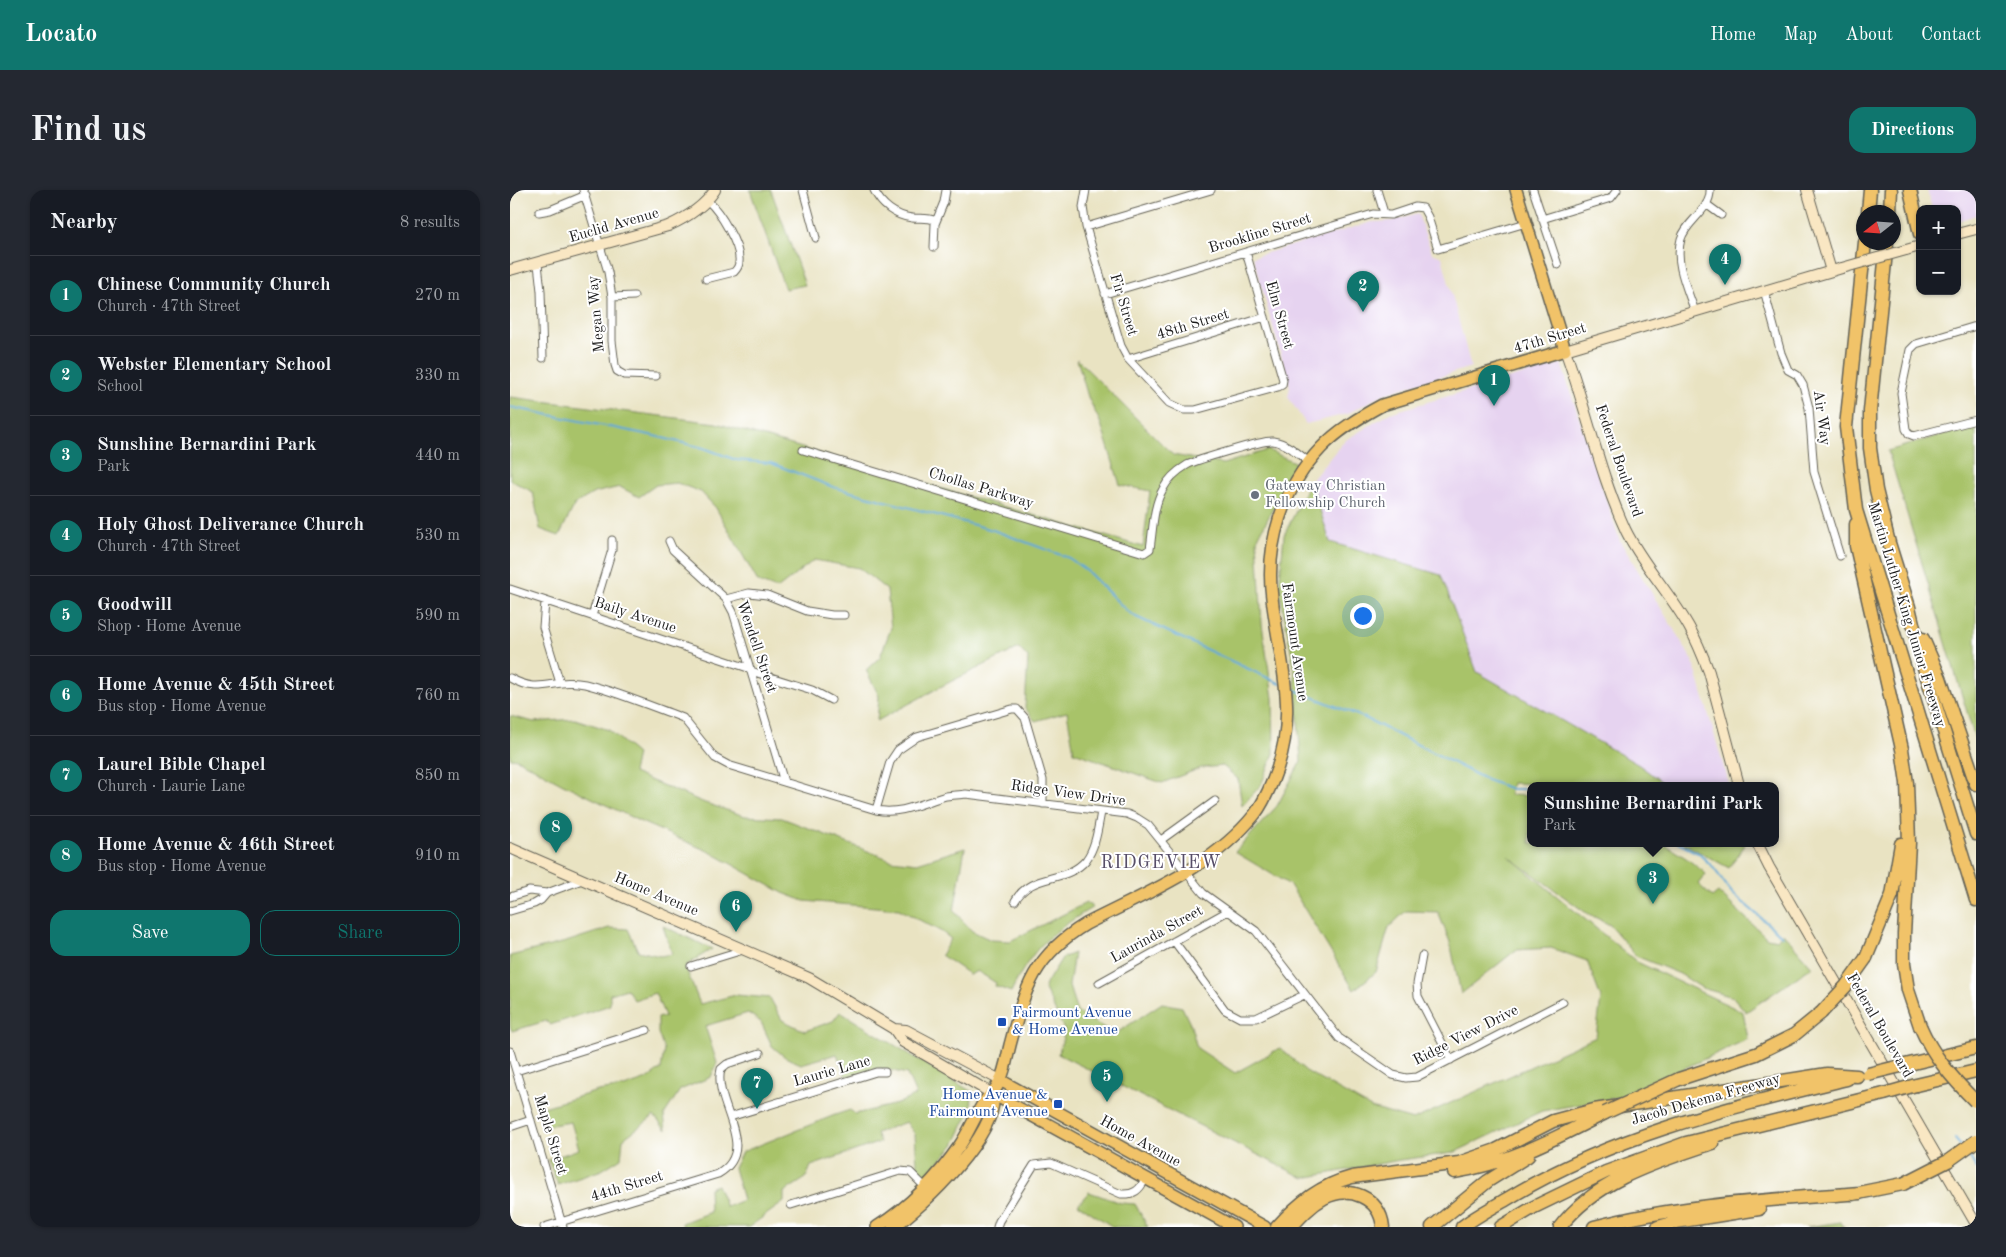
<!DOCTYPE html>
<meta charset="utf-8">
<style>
:root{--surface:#171b24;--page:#242831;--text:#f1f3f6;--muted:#9ea1a6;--line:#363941;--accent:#0f766e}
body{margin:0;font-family:"Old Standard TT",serif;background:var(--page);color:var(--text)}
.controls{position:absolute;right:15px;top:15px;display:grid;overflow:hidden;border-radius:10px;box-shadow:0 1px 4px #0004}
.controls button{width:45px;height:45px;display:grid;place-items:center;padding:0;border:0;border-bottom:1px solid var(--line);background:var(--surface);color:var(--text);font:25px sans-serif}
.compass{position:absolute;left:1346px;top:15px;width:45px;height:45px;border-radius:50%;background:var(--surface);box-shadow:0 1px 4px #0004;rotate:253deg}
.you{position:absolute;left:852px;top:425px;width:18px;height:18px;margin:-12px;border:4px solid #fff;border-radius:50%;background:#1a73e8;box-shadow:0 0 0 8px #1a73e833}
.badge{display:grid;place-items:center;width:32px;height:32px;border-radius:50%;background:var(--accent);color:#fff;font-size:16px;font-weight:700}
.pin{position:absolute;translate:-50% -41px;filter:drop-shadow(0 1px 2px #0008)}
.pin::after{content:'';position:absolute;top:26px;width:18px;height:15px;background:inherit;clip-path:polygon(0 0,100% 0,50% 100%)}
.popup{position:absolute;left:1017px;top:592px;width:252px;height:65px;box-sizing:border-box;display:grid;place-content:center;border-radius:10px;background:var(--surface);filter:drop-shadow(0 1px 4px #0005);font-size:16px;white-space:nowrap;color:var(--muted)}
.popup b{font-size:19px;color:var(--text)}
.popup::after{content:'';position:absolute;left:50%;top:100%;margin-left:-10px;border:10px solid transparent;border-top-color:var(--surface)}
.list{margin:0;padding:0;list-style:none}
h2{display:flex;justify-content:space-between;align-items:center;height:65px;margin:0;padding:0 20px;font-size:21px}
h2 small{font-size:16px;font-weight:400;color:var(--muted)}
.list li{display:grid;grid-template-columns:32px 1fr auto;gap:15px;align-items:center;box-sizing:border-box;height:80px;padding:0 20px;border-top:1px solid var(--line)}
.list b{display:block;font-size:19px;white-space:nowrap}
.list p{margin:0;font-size:16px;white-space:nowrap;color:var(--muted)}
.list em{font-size:16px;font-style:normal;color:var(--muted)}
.actions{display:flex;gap:10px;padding:15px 20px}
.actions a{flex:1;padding:11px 0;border:1px solid var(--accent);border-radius:15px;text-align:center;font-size:18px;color:var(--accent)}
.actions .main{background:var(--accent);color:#fff}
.map{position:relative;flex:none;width:1466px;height:1037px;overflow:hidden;border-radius:15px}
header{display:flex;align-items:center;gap:30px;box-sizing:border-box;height:70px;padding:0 25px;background:var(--accent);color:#fff}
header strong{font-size:24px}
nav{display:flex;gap:28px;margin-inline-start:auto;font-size:18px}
.intro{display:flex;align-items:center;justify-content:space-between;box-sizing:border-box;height:120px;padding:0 30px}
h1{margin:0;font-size:35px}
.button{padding:12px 22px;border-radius:15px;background:var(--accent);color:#fff;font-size:18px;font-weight:700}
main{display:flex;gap:30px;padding:0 30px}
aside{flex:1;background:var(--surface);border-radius:15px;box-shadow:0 1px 4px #0004}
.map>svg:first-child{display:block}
</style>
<header>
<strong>Locato</strong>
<nav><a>Home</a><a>Map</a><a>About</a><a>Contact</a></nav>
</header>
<div class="intro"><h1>Find us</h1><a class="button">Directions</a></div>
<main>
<aside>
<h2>Nearby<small>8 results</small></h2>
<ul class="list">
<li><span class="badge">1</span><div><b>Chinese Community Church</b><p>Church · 47th Street</p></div><em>270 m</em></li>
<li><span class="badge">2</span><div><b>Webster Elementary School</b><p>School</p></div><em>330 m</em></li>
<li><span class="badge">3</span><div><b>Sunshine Bernardini Park</b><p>Park</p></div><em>440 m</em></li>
<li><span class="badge">4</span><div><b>Holy Ghost Deliverance Church</b><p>Church · 47th Street</p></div><em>530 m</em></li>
<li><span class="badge">5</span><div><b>Goodwill</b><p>Shop · Home Avenue</p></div><em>590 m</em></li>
<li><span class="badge">6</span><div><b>Home Avenue &amp; 45th Street</b><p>Bus stop · Home Avenue</p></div><em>760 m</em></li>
<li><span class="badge">7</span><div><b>Laurel Bible Chapel</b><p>Church · Laurie Lane</p></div><em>850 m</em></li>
<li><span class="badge">8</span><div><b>Home Avenue &amp; 46th Street</b><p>Bus stop · Home Avenue</p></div><em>910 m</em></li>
</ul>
<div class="actions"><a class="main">Save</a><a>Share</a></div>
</aside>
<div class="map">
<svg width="1466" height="1037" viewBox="0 0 1466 1037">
<rect width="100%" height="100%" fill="#fff"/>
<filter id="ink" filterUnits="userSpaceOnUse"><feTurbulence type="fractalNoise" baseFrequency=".02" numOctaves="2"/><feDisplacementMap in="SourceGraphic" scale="10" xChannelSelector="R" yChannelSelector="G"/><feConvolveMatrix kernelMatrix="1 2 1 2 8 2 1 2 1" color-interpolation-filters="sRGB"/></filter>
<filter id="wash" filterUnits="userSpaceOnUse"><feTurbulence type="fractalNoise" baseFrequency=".0096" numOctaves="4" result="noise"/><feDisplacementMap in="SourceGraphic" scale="20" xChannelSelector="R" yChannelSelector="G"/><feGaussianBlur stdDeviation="1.12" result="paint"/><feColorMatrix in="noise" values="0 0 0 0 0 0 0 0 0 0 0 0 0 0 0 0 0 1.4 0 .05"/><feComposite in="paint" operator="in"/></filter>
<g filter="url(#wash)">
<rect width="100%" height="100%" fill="#e9e3c2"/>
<path fill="#e6d3f0" d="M1417,0H1466V25L1447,31V19H1422Z
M908,24L922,63L932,67L961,177L874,204L837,224L796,234L778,207L780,197L743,67L862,32L881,31Z
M1051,173L1110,351L1183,471L1219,595H1156L1129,575L967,482L931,385L820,352L801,291L834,251L880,223Z"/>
<path fill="#a8c369" stroke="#627042" d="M240,0H261L295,95L275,99Z
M567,169L663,265L713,274L758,260L786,273L747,350L752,434L763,508L764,563L751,595L732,616L728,589L713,576L691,578L652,593L564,562L557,522L525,531L515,518L518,468L509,458L432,496L367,531L369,506L356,480L370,467L381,438L377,400L349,378L304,370L267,399L248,392L206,318L191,302L167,293L146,295L129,307L110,297L84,303L65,314L49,346L30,339L23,302L0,290V207L206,233L633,357L640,301L610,295L591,234L578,207Z
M1466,234V552L1378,261Z
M801,291L820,352L931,385L967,482L1129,575L1156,595H1060L1002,593L999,605L1020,606V653H1152L1176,668L1195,683L1196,684L1188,694L1202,707L1208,702L1257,748L1267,750L1273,743L1302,777L1236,822L1223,807L1192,798L1170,784L1126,766L1100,735L1075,722L998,666L1127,772L1233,822L1238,849L1111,907L1032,921L943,963L890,970L794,988L548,864L555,842L534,797L552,768L564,763L559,796L567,822L605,844L652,813L672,817L681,836L687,858L725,883L770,858L796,881L861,918L903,930L1086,847L1091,808L1077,771L1041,758L1006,760L951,804L940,752L928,722L896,721L879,737L866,782L844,800L780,695L725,662L767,616L791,571L784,476L769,398L774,345Z
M0,526L24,532L65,529L99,540L127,564L123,583L195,613L235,626L272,628L381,670L407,673L455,658L444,721L462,741L481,750L500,751L576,713L583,717C541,743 523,756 501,802L485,796L486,793L467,781L460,785L431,765L441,749L432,742L389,719L294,711L273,703L200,662L131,632L53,594L7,569L0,568Z
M1173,653H1232L1235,655L1219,678Z
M153,736L202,759L175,776L190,814L226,805L260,808L272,830L295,841L323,831L330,822L462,902L461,920L444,955L414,988L407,975L405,944L396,932L366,943L370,952L301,976L296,988L274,1002V1012L239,1037H173L172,1033L200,1022L199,998L207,995L216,1017L233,1010L224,978L232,962L325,925L340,920L345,924L387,914L406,905L397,884L370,878L336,887L327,864L291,874L275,867L262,856L251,832L238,823L195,836L207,873L201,887L170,900L154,925L156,940L144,926L113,949L111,968L92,980L48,995L38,970L69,959L61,932L35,936L30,918L88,901L114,897L137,889L151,879L154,860L148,843V828L155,826L145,803L124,810L117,799L100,804V815L40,835L36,831L2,841L0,836V766L56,752L99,738L118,739L128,761L150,766L162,764Z
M579,1002L611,1013L625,1014L638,1037H603L568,1014Z
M1331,1032L1334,1037H1297Z"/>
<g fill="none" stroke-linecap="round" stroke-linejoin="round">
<path stroke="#61a9d8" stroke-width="2" d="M0,217L140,245L194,258L226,270L261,273L323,297L483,340L559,368L577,381L617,421L626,427L771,494
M780,498L855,528L977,590L1002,599H1020
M1168,653L1188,663L1202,676L1222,703L1272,746
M1445,949L1450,955
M1458,964L1466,978"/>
</g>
</g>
<g filter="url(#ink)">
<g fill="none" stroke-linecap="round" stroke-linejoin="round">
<g stroke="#646256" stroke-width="9">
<path id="minor" d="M73,0L98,82L102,107V151L105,175L107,181L114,185L146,186
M293,0L306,48
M364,0C371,15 385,26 402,28C410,29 418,27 426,31
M576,0L573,17L576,37L611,156L618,169L659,213L674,220H685L768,197L772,195L773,190L736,62
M867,0L874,23
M1023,0L1048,75
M1196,14L1211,25
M29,22L40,20L76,5
M1032,29L1101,8L1107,0
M576,37L701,0
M424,57L425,34L434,12L436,0
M28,74L31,101L33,168
M196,89L224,82C227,79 229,76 229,72C231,56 210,22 198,11
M1254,100L1271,163L1278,180L1287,185L1293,195L1299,218L1304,282L1330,366
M595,104L863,24L881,25L905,17L913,18L918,27L928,59L1016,33
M102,107L124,106
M1185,122C1178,100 1164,73 1171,49C1176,31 1201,20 1200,0
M1466,136L1406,154L1400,160L1391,203L1396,239L1399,244L1404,246L1466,230
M618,169L755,127
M293,260L634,363L640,359C643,340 643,316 653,299C658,289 667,281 677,275C687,270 752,250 763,251C777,253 789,264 799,272
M159,351L163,360L216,409L223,422L274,592
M0,399L241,479
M216,409L239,403L257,405L297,421L322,425H334
M35,412L33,437L50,493
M82,426L102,360V350
M241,481L302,500L321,510
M0,488C31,506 45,487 75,494C104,501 132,513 160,523L173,528L205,568L218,575L366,620C391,625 412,613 436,606C443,605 450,605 456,604L617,624L627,628L638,635L693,703L746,741L829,848L883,885L896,888L907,887L1053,812
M366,620L380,572L388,560L407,547L502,519H507L515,528L533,590V614
M651,650L705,611
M0,707L19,701L37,703
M505,711C521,682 556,694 576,670C586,657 588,637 591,622
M0,721L24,714L31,710L37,703L72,690
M664,751L715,820L730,828H746L794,805
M912,766L907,794L908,806L941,870
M181,776L233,760
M589,793L718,721
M0,861L53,1037
M6,881L137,840
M220,927L366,882H375
M0,937L21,930
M281,1015L390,981L400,982L418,1000
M34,1037L208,984C251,959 202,913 211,879L217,874L250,863
M487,1037L489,1031L524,975L541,973L611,1004C624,1005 630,1000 635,989"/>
</g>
<g stroke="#646256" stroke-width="12">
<path id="secondary" d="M1297,0L1321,81
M1447,44L1466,39
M1396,60L1410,56
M0,80L158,36C176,28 194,17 205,0
M1229,595L1199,482C1193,466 1187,451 1179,437C1160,403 1133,375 1116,341C1089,283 1077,220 1055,160L1332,78
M1247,653L1259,677L1466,1034
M0,658L299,788L384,839L393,852L483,904
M384,839L396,840L490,890"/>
</g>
<g stroke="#646256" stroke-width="14">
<path id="primary" d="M490,890L755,1037
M483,904L724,1037
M367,1037C400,1016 428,987 450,955C459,942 465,926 474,912C480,904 485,902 490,891C495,880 497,867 500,855C515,799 523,766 576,734C636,703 702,678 745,624C753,614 758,602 763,590C790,524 770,475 762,408C755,354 773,298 811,258C828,240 850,227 872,215L1055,160L1006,0
M383,1037C414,1016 489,943 483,904"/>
</g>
<g stroke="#646256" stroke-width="15">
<path id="motorway" d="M1400,0L1410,44
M1358,22L1360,0
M1380,22L1381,0
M1355,52L1336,237L1346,320L1466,710
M1377,52L1360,221V258L1366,300L1379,353L1399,417L1412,471L1466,644
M1346,334V356L1392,559L1397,593L1399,653L1394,744V774L1398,800L1410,836
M1413,449L1430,488L1466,594
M1356,768L1382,705L1391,654
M1395,875L1466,858
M1169,889L1246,864L1284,845L1311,823
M1406,895L1466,881
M944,982C998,974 1048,947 1095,923
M1343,1004L1393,994
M767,1037C789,1013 811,995 842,987L949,973L986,960L1043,931L1084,920L1317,884L1347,886
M781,1037C791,1026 801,1015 814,1008C839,995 870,1007 873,1037
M922,1037L978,991L1018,966
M952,1037C966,1026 982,1018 997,1009C1102,945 1218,918 1337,889
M991,1037L1024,1017L1096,982L1176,953L1374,904
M1050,1037C1087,989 1147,972 1203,953
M1084,1037C1171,1014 1261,1010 1350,1003
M1148,1037L1166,1032L1249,1019"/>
</g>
<use href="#minor" stroke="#fff" stroke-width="7"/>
<use href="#secondary" stroke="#f9e7c3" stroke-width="10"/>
<use href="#primary" stroke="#f1c369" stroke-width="11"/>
<use href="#motorway" stroke="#f1c369" stroke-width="12"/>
<g stroke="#646256" stroke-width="12" stroke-linecap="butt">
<path id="secondary-bridge" d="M1332,78L1396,60"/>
</g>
<g stroke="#646256" stroke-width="15" stroke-linecap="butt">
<path id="motorway-bridge" d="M1311,823L1336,796L1356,768
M1410,836C1423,866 1442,888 1465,911
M1358,884L1395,875
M1374,904L1406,895
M1095,923L1169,889
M1393,994L1438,971L1466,951"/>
</g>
<use href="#secondary-bridge" stroke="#f9e7c3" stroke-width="10"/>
<use href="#motorway-bridge" stroke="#f1c369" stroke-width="12"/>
</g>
</g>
<circle fill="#6b7280" stroke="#fff" stroke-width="2" cx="745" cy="305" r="5"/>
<g fill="#1a4fb4" stroke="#fff" stroke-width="2">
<rect x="487" y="827" width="10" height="10" rx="2.5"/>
<rect x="543" y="909" width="10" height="10" rx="2.5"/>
</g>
<g text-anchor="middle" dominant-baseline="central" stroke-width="4" stroke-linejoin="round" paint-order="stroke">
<g font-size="15" fill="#1c1c1c" stroke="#fff">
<text transform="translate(104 36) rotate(-16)">Euclid Avenue</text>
<text transform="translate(750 44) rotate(-17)">Brookline Street</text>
<text transform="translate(613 115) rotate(73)">Fir Street</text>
<text transform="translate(87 124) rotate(-95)">Megan Way</text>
<text transform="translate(769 125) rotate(74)">Elm Street</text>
<text transform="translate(683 135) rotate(-17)">48th Street</text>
<text transform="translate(1040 149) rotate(-17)">47th Street</text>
<text transform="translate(1311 228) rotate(82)">Air Way</text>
<text transform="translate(1108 271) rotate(71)">Federal Boulevard</text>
<text transform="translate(471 299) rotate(17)">Chollas Parkway</text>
<text transform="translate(1396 425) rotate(73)">Martin Luther King Junior Freeway</text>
<text transform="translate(125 426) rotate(18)">Baily Avenue</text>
<text transform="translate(784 452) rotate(82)">Fairmount Avenue</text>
<text transform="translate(246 457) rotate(71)">Wendell Street</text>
<text transform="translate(558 604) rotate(8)">Ridge View Drive</text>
<text transform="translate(146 705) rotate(23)">Home Avenue</text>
<text transform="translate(647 745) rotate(-29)">Laurinda Street</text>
<text transform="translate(1369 836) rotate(60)">Federal Boulevard</text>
<text transform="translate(956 846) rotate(-27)">Ridge View Drive</text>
<text transform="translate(322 882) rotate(-16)">Laurie Lane</text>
<text transform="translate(1196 910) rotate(-16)">Jacob Dekema Freeway</text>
<text transform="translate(40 945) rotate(73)">Maple Street</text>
<text transform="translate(630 952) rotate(29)">Home Avenue</text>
<text transform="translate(117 997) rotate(-17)">44th Street</text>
</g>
<g font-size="15" fill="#5b616d" stroke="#fff" text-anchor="start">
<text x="755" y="296">Gateway Christian<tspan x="755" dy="17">Fellowship Church</tspan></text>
</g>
<g font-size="15" fill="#164399" stroke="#fff" text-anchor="start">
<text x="502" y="823">Fairmount Avenue<tspan x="502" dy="17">&amp; Home Avenue</tspan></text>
<text x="538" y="905" text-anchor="end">Home Avenue &amp;<tspan x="538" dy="17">Fairmount Avenue</tspan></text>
</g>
<g font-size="18" letter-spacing="1" fill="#574e68" stroke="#fff">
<text x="651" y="673">RIDGEVIEW</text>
</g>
</g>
</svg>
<div class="controls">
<button>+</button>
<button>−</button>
</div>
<svg class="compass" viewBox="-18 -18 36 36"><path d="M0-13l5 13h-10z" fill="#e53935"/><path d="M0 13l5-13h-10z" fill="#9ea1a6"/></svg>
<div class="you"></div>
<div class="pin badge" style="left:984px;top:216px">1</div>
<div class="pin badge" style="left:853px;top:122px">2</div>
<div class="pin badge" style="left:1143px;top:714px">3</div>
<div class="popup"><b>Sunshine Bernardini Park</b>Park</div>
<div class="pin badge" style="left:1215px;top:95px">4</div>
<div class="pin badge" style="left:597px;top:912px">5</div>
<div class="pin badge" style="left:226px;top:742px">6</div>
<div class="pin badge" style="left:247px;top:919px">7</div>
<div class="pin badge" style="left:46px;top:663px">8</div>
</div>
</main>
